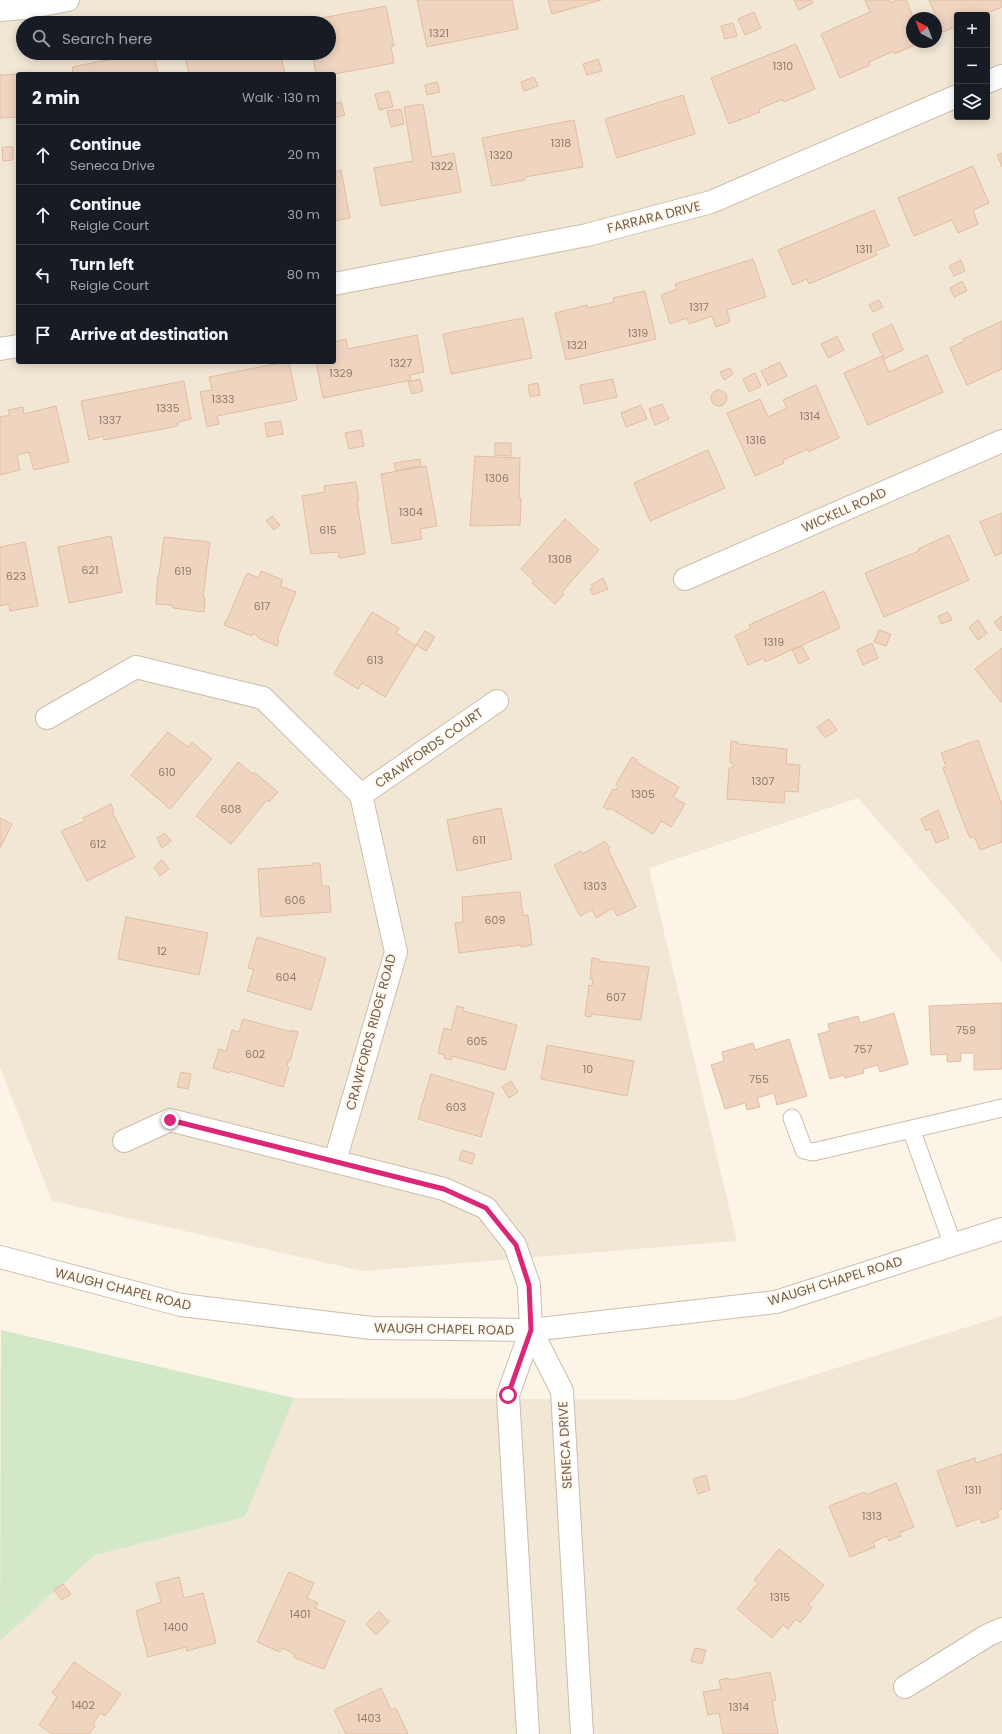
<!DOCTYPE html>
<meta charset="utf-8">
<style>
:root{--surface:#171b24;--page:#242831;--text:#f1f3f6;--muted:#9ea1a6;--line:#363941}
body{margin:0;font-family:Poppins,sans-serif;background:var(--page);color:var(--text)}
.controls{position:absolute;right:12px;top:12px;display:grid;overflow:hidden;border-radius:4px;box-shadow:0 2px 10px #0003}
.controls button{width:36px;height:36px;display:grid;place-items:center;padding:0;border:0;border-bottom:1px solid var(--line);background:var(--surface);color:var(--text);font:20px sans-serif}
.compass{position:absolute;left:906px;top:12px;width:36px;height:36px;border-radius:50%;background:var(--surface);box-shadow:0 2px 10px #0003;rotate:318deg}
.stop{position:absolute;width:12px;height:12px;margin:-9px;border:3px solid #db2777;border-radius:50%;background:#fff}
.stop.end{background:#db2777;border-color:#fff;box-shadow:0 1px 4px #0008}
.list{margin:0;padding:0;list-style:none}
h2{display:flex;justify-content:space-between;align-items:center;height:52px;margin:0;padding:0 16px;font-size:17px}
h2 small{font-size:13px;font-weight:400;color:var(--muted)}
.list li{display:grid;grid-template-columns:26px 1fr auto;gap:12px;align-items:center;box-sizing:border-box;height:60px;padding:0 16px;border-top:1px solid var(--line)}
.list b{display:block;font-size:15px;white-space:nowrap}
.list p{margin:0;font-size:13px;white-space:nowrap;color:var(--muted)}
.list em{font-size:13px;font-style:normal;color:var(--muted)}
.icon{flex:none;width:22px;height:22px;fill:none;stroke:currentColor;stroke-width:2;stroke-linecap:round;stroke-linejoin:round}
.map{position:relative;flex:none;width:1002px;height:1734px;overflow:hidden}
.search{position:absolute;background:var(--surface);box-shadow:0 2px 10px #0003;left:16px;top:16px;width:320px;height:44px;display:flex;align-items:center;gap:10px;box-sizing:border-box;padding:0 14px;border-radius:22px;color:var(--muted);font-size:15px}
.panel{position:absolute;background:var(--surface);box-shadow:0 2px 10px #0003;left:16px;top:72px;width:320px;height:292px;border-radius:4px}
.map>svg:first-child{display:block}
</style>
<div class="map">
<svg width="1002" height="1734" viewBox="0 0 1002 1734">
<rect width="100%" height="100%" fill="#fbf4e7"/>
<path fill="#f2e7d5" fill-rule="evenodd" d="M0,0H1002V962L858,798L649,868L737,1241L363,1271L52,1201L0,1067ZM957,15H987V117H957ZM912,18H936V42H912ZM23,23H329V53H23ZM18,74H334V362H18Z
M1002,1316V1734H0V1641L95,1555L245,1517L294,1398L734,1400Z"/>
<path fill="#d2e8c6" d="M1,1330L294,1398L245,1517L95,1555L0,1641Z"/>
<path fill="#efd5c0" stroke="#e1bda1" d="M417,0H512L518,29L427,47Z
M548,0H601L552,14Z
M794,0H811L813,3L799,10Z
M865,0H890L891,3L897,0H906L914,18H912V42H921L895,54L894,51L869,62L870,65L840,78L821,34L870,12Z
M929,0H1002V7L983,15H957V26L943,32Z
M386,6L394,46L391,47L394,63L334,74H316L312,53H329V23H306L305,21Z
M754,12L761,28L745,35L738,19Z
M733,23L737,36L725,39L721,26Z
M796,44L815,89L784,102L783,99L759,109L760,112L729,124L711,78Z
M143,53H154L158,74H73L72,67Z
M184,53H280L285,74H189Z
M598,59L602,71L587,75L583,64Z
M18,74V117L0,118V75Z
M534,77L538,86L524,91L521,82Z
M437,82L440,92L427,95L425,85Z
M389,91L393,107L379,110L375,94Z
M683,95L695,134L617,158L605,119Z
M341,102L345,115L334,118V104Z
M423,104L432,157L454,153L461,192L381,206L374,168L413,161L404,107Z
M401,109L404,124L391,127L387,111Z
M574,120L583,167L525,177V180L492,186L482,138Z
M2,147H13V160L3,161Z
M1002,153V167L997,155Z
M973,166L989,203L973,210L978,224L958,233L952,220L914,236L898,198Z
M341,170L350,218L334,221V172Z
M874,210L889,246L875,251L877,255L809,284L807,279L793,285L778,250Z
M753,259L766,297L727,310L730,322L716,327L712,316L689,324L687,318L670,324L661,295L677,289L675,284Z
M961,260L965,271L954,276L949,266Z
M962,281L967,291L954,297L950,288Z
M645,291L656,339L566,360L555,313L587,305L588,308L614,302L613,298Z
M879,300L883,307L873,312L869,305Z
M523,318L532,358L451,374L443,334Z
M1002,321V369L967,385L950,348L964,341L963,339Z
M892,324L903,350L884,359L872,334Z
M417,335L424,372L410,375L411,380L323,398L316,362H334V342L346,339L348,349Z
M837,336L844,350L828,358L821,344Z
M927,355L943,392L868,425L844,373L882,356L889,372Z
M285,362H289L297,400L217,416L219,424L207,427L200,392L212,390L209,377Z
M780,362L787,376L768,385L761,371Z
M730,368L733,374L724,380L720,372Z
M755,373L761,386L749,392L743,379Z
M420,379L423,391L412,394L408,382Z
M613,379L617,397L584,404L580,385Z
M184,381L191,419L178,422V426L104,440L103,436L89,440L81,401Z
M538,383L540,395L530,397L528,385Z
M816,385L839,438L808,452V449L783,460L784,463L755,476L727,413L760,399L768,417L787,408L783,400Z
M711 398a8 8 0 1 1 16 0a8 8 0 1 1-16 0Z
M662,404L669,419L655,425L649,409Z
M641,405L647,419L626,427L621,413Z
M56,406L69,462L34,470L29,452L17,455L20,470L0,475V417L10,415L8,410L23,407L24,414Z
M281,421L283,434L267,437L265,423Z
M361,430L364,446L349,449L345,433Z
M495,443H511V456L495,455Z
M708,450L725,488L650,521L634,483Z
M475,456L520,458L519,498H521L520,525L470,526Z
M420,459L421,466L396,471L394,463Z
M426,466L437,526L420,529L422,539L392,544L381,474Z
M356,482L359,500L357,501L365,554L339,558L338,552L311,554L302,496L325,492L324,486Z
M1002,513V553L995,556L980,522Z
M272,516L280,525L274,530L266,521Z
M565,519L599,550L562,592L564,594L555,604L532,583L534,581L521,569Z
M949,535L969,580L884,617L865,573L919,551L918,549Z
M111,536L122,592L69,603L58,547Z
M164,537L210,542L203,597L205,598L204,612L173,608L172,605L156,604L158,575H159Z
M25,542L38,606L10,611L9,604L0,606V547Z
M261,571L283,580L280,586L296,592L277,639L279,640L277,646L258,638V636L253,633L252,636L224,625L226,620H227L247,573L259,578Z
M603,578L608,589L593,595L590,589L593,587L591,585Z
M824,591L840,628L765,662L764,658L748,665L735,636L751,628L749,625Z
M372,612L399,628L396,633L416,646L385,697L362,683L358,689L334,674Z
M948,612L952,620L941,624L938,616Z
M1002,616V630L1001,631L994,622Z
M978,620L987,633L978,640L969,627Z
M879,630L891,634L886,646L874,642Z
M425,631L435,637L426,651L416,645Z
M872,643L878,658L863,665L857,650Z
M802,646L809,659L799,664L792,650Z
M1002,648V702H1001L975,669Z
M829,719L837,730L825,738L817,727Z
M168,732L188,747L192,742L212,759L170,809L131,775Z
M978,740L1002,805V842L980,850L974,836L970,838L966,829L943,768L946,767L941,753Z
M731,741L738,742V744L787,749L786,764L800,765L798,792L785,791L784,803L727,799L729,768H733V763H730Z
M632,757L637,760L636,762L679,787L673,797L685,804L671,827L661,821L653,834L610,808L608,810L603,807L613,789L616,790L618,786L616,784Z
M238,762L253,774L254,772L255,773L278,792L269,802L267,800L231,844L196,816Z
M111,804L114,811L112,812L135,857L87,881L61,831L85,821L83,818Z
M501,808L512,859L457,871L447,820Z
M938,810L949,838L936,843L930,829L926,831L921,819Z
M0,818L12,824L0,848Z
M165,833L171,841L162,848L157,838Z
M605,841L610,848L608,849L636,907L617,916L613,908L596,918L592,910L580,916L554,865L581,851L583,854Z
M162,860L169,869L160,876L154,867Z
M313,863H320L322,886H329L331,912L261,917L258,869L313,865Z
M517,892H520L523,916L528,915L532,945L521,947V945L459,953L455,923L463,922L462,897Z
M126,917L208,933L199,975L118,959Z
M257,937L326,958L311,1010L247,991L254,969L248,968Z
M592,958L599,959V961L649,967L641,1020L591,1014V1017L585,1016L589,985L592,986L593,979H590Z
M1002,1003V1069L974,1070V1053H961V1061L947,1062V1054L931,1055L929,1006Z
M457,1006L464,1008L463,1011L517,1025L505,1070L452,1056L451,1060L444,1058L445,1055L438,1053L444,1028L451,1030Z
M894,1013L908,1064L880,1072L878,1065L863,1069L864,1073L845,1078L844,1075L830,1079L818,1034L830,1031L828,1024L858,1016L860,1023Z
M243,1019L292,1032V1030L298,1032L290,1061H288L287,1066L289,1068L283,1087L230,1071L229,1073L213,1068L219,1049L226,1051L232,1030L239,1032Z
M789,1039L807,1096L777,1105L774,1093L757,1098L760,1107L747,1110L745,1103L725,1109L711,1065L724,1061L722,1052L753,1043L755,1050Z
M547,1045L634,1061L627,1096L541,1079Z
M181,1072L191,1074L188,1089L177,1087Z
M431,1074L494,1093L481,1137L418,1119Z
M511,1081L518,1092L509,1098L502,1087Z
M462,1150L475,1154L472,1164L459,1160Z
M1002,1454V1509L997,1511L999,1517L982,1523L980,1518L957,1527L937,1471L975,1458L976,1463Z
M706,1475L710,1490L698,1494L693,1479Z
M896,1483L914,1527L899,1533L901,1536L889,1541L887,1536L873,1542L875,1547L850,1557L829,1506L865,1492L866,1495Z
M779,1549L824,1585L808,1605L812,1608L800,1623L796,1619L788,1629L783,1625L772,1638L737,1609L758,1583L754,1580Z
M289,1572L314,1583L307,1598L318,1603L315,1608L345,1621L324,1669L295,1658L293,1657L295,1654L282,1648L280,1652L257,1642Z
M179,1577L184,1598L203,1593L216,1643L187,1651L186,1647L148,1657L136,1611L161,1602L156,1583Z
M63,1584L71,1594L62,1600L54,1590Z
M379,1611L389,1622L376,1635L366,1624Z
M695,1648L706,1650L702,1664L691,1661Z
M74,1662L121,1694L105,1716L100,1713L93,1724L95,1726L89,1734H52L39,1725L57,1697L52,1693Z
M770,1672L776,1700L772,1701L778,1734H723L719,1713L708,1715L703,1692L721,1689L719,1680L728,1678L729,1680Z
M381,1688L391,1710L396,1708L408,1734H346L334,1710Z"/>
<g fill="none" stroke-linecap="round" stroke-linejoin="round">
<g stroke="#ccbdad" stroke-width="19">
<path id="lane" d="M792,1118L804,1150L813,1152L1002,1108
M911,1129L953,1245"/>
</g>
<g stroke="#ccbdad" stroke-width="24">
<path id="street" d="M0,10L26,8L68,0
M987,82L1002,76
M334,284L587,235L711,202L957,96
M0,349L18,346
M685,579L1002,441
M47,718L136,667L263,698L361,795L396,952L335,1161
M361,795L497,701
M124,1141L170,1120L444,1189L486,1208L515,1245L529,1285L531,1330L508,1395L528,1734
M531,1330L562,1391L582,1734
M905,1687L988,1635L1002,1629"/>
</g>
<g stroke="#cfbdab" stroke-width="24">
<path id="secondary" d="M0,1257L181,1305L372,1328L531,1330L776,1302L1002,1229"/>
</g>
<use href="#lane" stroke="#fff" stroke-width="17"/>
<use href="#street" stroke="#fff" stroke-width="22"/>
<use href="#secondary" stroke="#fff" stroke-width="22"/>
</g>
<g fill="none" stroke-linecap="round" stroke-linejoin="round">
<path stroke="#db2777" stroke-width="5" d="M170,1120L444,1189L486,1208L516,1245L529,1285L531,1330L508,1395"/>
</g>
<g text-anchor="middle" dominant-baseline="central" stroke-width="4" stroke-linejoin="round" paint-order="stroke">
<g font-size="11" fill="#927b6a">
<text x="439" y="33">1321</text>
<text x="783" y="66">1310</text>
<text x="561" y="143">1318</text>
<text x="501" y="155">1320</text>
<text x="442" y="166">1322</text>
<text x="864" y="249">1311</text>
<text x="699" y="307">1317</text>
<text x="638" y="333">1319</text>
<text x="577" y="345">1321</text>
<text x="401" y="363">1327</text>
<text x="341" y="373">1329</text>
<text x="223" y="399">1333</text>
<text x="168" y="408">1335</text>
<text x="810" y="416">1314</text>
<text x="110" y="420">1337</text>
<text x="756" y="440">1316</text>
<text x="497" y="478">1306</text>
<text x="411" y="512">1304</text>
<text x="328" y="530">615</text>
<text x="560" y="559">1308</text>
<text x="90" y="570">621</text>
<text x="183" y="571">619</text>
<text x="16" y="576">623</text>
<text x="262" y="606">617</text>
<text x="774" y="642">1319</text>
<text x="375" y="660">613</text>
<text x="167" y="772">610</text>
<text x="763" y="781">1307</text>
<text x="643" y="794">1305</text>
<text x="231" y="809">608</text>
<text x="479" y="840">611</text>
<text x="98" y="844">612</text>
<text x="595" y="886">1303</text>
<text x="295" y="900">606</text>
<text x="495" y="920">609</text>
<text x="162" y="951">12</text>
<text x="286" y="977">604</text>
<text x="616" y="997">607</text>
<text x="966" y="1030">759</text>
<text x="477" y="1041">605</text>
<text x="863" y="1049">757</text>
<text x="255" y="1054">602</text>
<text x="588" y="1069">10</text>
<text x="759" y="1079">755</text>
<text x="456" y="1107">603</text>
<text x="973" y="1490">1311</text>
<text x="872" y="1516">1313</text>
<text x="780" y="1597">1315</text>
<text x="300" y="1614">1401</text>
<text x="176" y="1627">1400</text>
<text x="83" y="1705">1402</text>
<text x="739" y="1707">1314</text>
<text x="369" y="1718">1403</text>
</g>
<g font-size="13" fill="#735d4d" stroke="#fef8ed">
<text transform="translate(654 217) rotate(-14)">FARRARA DRIVE</text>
<text transform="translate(844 510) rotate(-24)">WICKELL ROAD</text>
<text transform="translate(429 748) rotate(-35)">CRAWFORDS COURT</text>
<text transform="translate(371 1032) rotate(-75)">CRAWFORDS RIDGE ROAD</text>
<text transform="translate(835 1281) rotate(-17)">WAUGH CHAPEL ROAD</text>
<text transform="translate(123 1289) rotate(14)">WAUGH CHAPEL ROAD</text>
<text transform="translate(444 1329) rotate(1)">WAUGH CHAPEL ROAD</text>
<text transform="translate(565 1445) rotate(-93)">SENECA DRIVE</text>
</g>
</g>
</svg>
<div class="controls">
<button>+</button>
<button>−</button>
<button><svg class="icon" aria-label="layers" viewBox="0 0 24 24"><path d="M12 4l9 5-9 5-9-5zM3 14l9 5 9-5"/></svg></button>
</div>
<svg class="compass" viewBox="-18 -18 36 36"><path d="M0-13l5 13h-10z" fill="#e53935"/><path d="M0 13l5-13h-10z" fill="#9ea1a6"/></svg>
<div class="stop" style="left:508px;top:1395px"></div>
<div class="stop end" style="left:170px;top:1120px"></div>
<div class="search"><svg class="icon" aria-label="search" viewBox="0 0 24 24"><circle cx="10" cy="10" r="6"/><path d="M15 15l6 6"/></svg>Search here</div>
<section class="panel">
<h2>2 min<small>Walk · 130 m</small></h2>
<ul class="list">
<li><svg class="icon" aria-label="ahead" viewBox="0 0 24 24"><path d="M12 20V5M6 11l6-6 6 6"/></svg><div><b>Continue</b><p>Seneca Drive</p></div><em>20 m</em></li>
<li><svg class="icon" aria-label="ahead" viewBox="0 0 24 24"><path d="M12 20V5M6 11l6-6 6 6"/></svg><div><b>Continue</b><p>Reigle Court</p></div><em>30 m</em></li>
<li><svg class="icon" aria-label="left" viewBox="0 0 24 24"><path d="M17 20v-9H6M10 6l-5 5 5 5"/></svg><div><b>Turn left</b><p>Reigle Court</p></div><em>80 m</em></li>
<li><svg class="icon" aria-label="arrive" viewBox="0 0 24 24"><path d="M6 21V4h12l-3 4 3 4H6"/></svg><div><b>Arrive at destination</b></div></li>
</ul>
</section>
</div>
